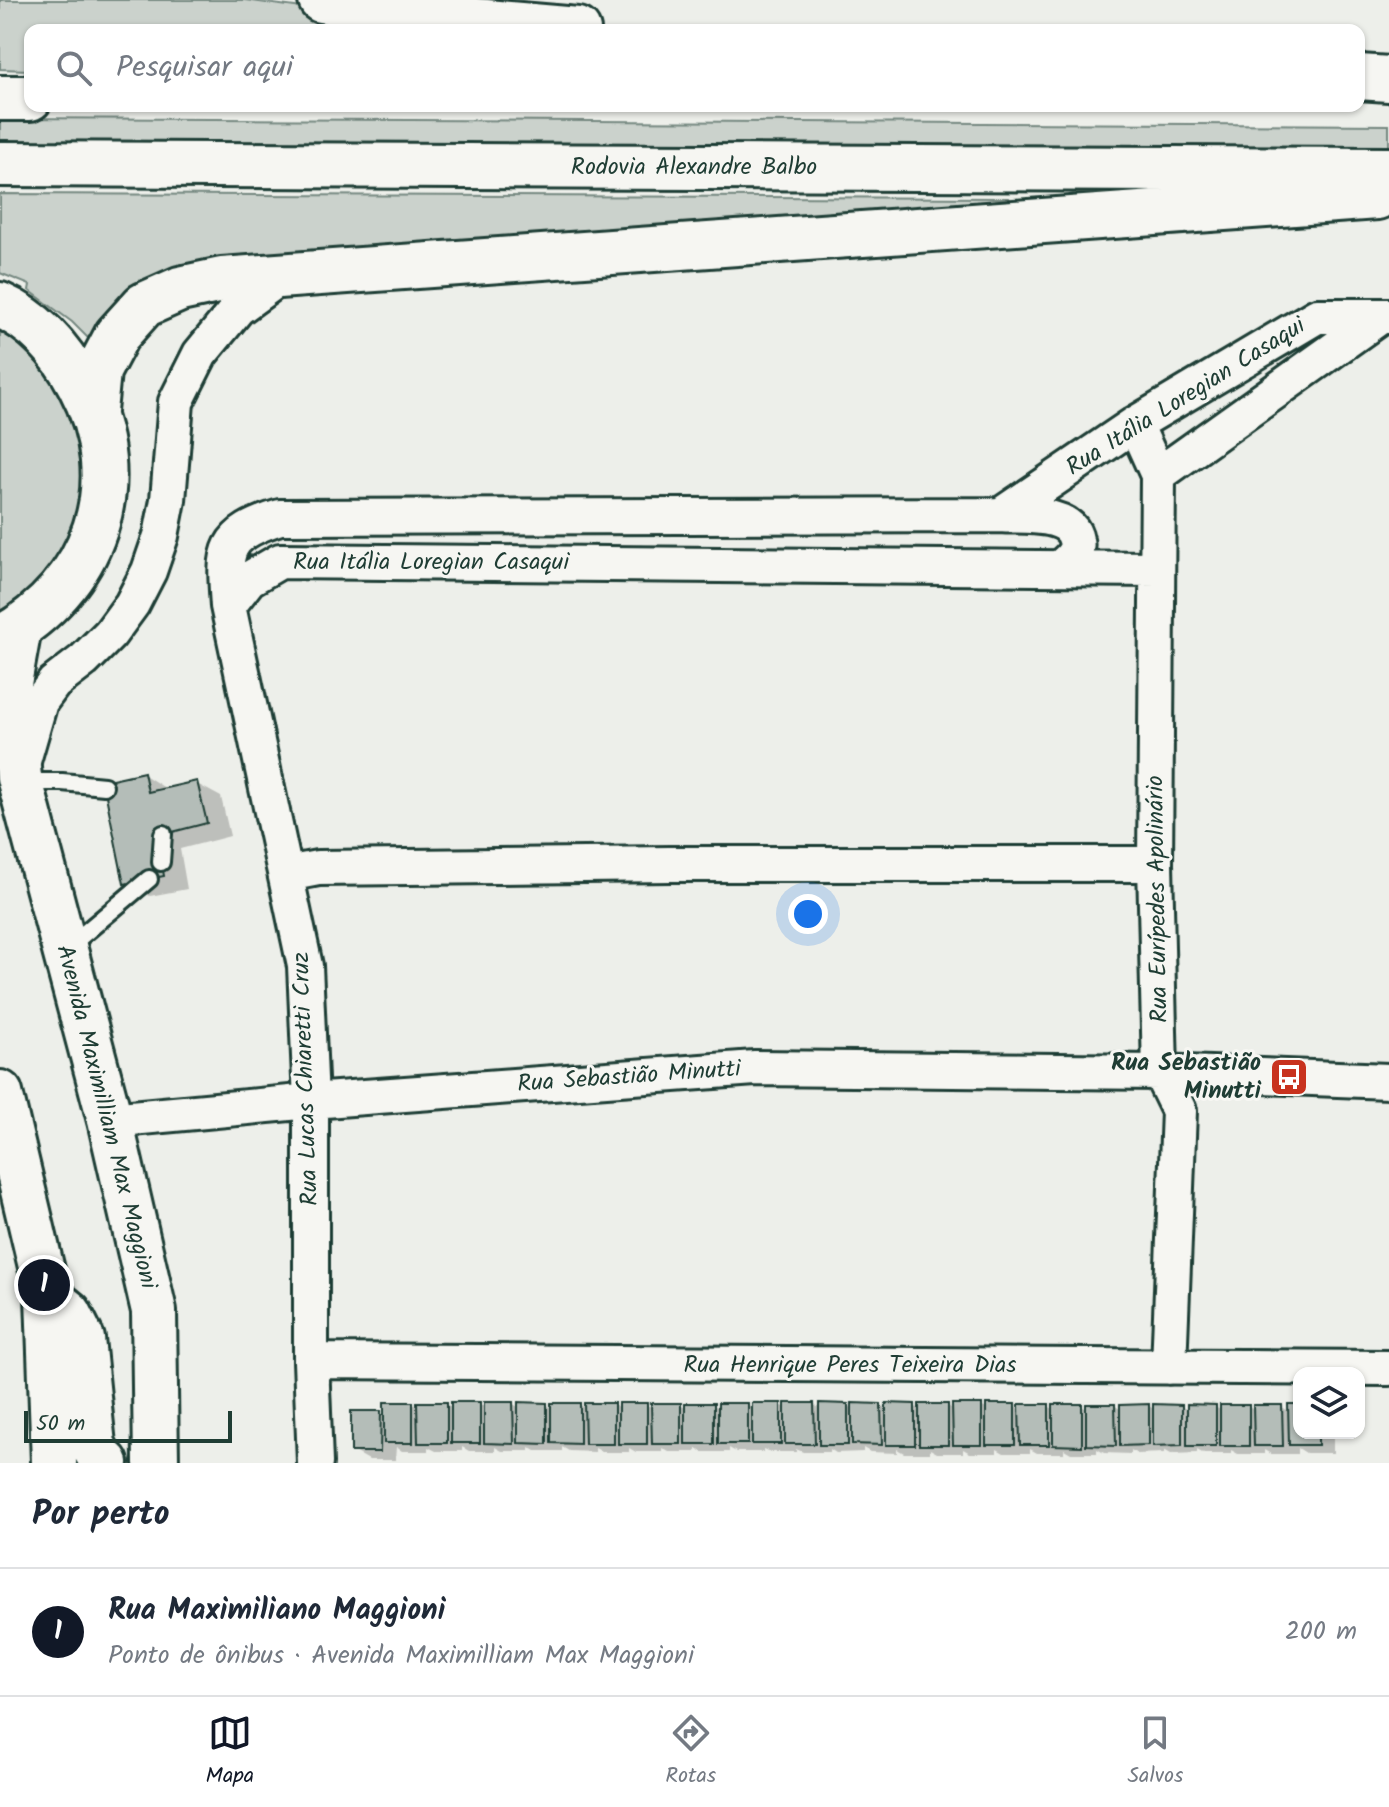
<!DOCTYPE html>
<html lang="pt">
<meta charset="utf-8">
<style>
:root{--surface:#fff;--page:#f2f2f3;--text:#1f2937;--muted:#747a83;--line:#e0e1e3;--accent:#111827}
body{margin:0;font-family:Kalam,sans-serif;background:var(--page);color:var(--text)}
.controls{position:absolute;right:24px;bottom:24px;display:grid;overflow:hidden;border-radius:16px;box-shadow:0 2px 6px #0004}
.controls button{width:72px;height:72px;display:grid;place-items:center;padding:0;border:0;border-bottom:2px solid var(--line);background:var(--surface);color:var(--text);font:40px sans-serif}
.scale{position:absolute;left:24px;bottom:20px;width:208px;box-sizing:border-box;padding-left:8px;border:4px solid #1f3d34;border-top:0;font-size:22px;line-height:28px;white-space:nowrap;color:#1f3d34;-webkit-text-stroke:6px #f6f6f2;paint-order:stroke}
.you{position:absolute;left:808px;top:914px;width:28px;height:28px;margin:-20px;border:6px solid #fff;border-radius:50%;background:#1a73e8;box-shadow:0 0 0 12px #1a73e833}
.badge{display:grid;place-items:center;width:52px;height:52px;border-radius:50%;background:var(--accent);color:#fff;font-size:26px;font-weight:700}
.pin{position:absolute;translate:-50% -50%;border:4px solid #fff;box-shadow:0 2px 8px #0006}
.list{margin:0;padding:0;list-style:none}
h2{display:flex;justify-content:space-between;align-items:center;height:104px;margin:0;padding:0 32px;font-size:34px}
h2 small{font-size:26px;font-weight:400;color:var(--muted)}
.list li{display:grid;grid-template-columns:52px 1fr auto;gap:24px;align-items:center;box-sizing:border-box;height:128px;padding:0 32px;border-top:2px solid var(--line)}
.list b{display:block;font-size:30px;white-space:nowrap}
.list p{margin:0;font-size:26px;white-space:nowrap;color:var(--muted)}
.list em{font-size:26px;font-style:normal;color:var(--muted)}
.icon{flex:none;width:44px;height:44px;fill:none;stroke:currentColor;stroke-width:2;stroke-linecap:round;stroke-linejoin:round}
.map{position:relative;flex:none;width:1389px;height:1463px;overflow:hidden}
.search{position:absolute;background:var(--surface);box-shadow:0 2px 6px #0004;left:24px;right:24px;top:24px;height:88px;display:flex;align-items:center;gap:20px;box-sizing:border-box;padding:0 28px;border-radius:16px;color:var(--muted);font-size:30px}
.sheet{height:232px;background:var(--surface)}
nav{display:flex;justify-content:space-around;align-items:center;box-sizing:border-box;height:112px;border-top:2px solid var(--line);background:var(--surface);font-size:22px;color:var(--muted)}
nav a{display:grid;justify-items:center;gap:4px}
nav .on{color:var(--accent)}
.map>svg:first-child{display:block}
</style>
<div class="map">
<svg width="1389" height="1463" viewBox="0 0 1389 1463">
<rect width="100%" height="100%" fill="#edefea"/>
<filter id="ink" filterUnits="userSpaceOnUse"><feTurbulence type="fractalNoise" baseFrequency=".0125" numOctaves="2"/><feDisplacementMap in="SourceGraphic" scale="16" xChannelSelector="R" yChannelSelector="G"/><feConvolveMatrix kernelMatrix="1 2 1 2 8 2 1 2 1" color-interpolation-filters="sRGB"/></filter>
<g filter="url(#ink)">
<path fill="#cbd2cc" stroke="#758880" stroke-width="2" d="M0,0H245L458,30H30V70L0,69Z
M0,118L1389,125V153L0,148Z
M0,194L1009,198L1015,207L256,261L94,344L72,322L29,290L30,285L0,273Z
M0,331C104,399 111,547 0,613Z"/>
<path fill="#0003" d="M143,774L168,790L197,784L221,797L230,836L180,849L187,889L150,896L126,882Z
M413,1404L420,1408L446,1404L453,1408L480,1404L486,1408L513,1404L520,1408L547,1405L553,1409L580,1405L587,1409L614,1405L620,1408L647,1405L653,1408L680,1405L687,1409L714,1405L720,1409L747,1405L754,1409L781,1405L787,1409L814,1405L821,1409L848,1406L854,1409L881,1406L888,1410L914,1406L921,1410L948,1406L954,1410L981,1406L988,1410L1015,1406L1021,1410L1048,1406L1055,1410L1082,1406L1088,1410L1115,1406L1122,1410L1149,1406L1155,1410L1182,1407L1188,1410L1215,1407L1222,1411L1249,1407L1255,1411L1282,1407L1290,1412L1299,1406V1433H1333V1453H1306L1298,1448V1454H1271L1264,1450V1454H1238L1231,1450V1454H1204L1197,1450V1453L1171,1454L1164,1450V1453L1137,1454L1131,1450V1454L1104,1453L1097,1449V1453H1071L1064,1449V1453H1037L1030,1449V1453H1004L997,1449V1453H970L963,1449V1453H937L930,1449V1453H904L897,1449V1453L870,1452L863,1448V1452L836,1453L830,1449V1452H803L796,1449V1452H770L763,1449V1452H736L729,1448V1452H703L696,1448V1452H669L662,1448V1452H636L629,1448V1452H603L595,1448V1452L569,1451L562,1447V1451H536L529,1447V1451H502L495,1447V1451H469L462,1447V1451H436L428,1447V1451H402L396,1447L395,1460H369L353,1451L380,1413L386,1417Z"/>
<path fill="#b4bdb8" stroke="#1f3d34" stroke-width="2" d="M144,772L148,792L197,781L207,823L157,836L164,876L124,884L103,781Z
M384,1402H413V1443H384Z
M417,1402H447V1443H418Z
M451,1402H480V1443H451Z
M484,1402H513L514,1444L484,1443Z
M518,1402L547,1403V1444L518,1443Z
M551,1403H580V1444L551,1443Z
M584,1403H614V1444H585Z
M618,1403H647V1444H618Z
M651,1403H681V1444H652Z
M685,1403H714V1444H685Z
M718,1403H748V1444H718Z
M752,1403H781V1444H752Z
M785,1403H814L815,1444H785Z
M819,1403L848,1404V1445H819Z
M852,1403L881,1404L882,1445L852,1444Z
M886,1403L915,1404V1445H886Z
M919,1404H948V1445H919Z
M952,1404H982V1445H953Z
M986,1404H1015V1445H986Z
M1019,1404H1049V1445H1020Z
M1053,1404H1082V1446L1053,1445Z
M1086,1404H1115L1116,1446L1086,1445Z
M1149,1404V1445L1120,1446V1405Z
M1153,1404L1182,1405V1445L1153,1446Z
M1187,1404L1216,1405V1446H1187Z
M1288,1404H1299V1433H1318V1445H1289Z
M1220,1405H1249V1446H1220Z
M1253,1405H1282L1283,1446H1254Z
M351,1411H381L380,1452H351Z"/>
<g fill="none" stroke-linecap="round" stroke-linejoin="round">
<g stroke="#1f3d34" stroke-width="22">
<path id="lane" d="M22,782H62L104,786
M161,862L163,834
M67,948L149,879"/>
</g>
<g stroke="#1f3d34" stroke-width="40">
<path id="street" d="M1135,424L1158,475L1155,864L1160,1072L1179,1111L1169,1367
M1158,475L1381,316
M1001,515C1023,517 1071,511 1076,540C1079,552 1070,559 1062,566
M228,606L249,579L280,561L1157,569
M23,761L40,702L54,683L84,660L110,634L132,604L149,571L161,536L168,500L176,402L200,354L238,308L282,276
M287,874L318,868L670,864H1155
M110,1120L311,1101L755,1068L1160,1072L1389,1081
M311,1361L1389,1368
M315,1463L311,1361V1101L305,966L228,606C224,550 222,535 280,517L1001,515L1135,424L1317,316H1389"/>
</g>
<g stroke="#1f3d34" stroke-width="50">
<path id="secondary" d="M0,305C36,321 62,351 80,385C132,483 95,586 0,639
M19,628L9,683L19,777L110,1120L154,1311L156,1463
M0,1093L48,1296L54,1463
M48,1296L69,1313L82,1339L93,1445L100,1458L106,1463"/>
</g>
<g stroke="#1f3d34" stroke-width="50">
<path id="highway" d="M321,0L429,17L578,30
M1359,77L1389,79
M0,98H30
M0,164L1389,170
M94,411L98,371L117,335L144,305L180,289L222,280L1377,197"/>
</g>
<use href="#lane" stroke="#f6f6f2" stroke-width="16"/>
<use href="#street" stroke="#f6f6f2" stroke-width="34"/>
<use href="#secondary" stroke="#f6f6f2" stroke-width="44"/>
<use href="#highway" stroke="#f6f6f2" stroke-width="44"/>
</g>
</g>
<defs>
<g id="bus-square" transform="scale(2)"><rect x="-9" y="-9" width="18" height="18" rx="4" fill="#c8321e" stroke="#f6f6f2"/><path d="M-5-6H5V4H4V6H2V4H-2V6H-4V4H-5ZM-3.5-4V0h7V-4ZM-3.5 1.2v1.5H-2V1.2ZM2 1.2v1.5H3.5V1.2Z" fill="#fff"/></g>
</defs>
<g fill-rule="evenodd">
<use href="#bus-square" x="1289" y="1077"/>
</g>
<g text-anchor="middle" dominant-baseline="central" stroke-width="6" stroke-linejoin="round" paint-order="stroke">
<g font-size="24" fill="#1f3d34" stroke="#f6f6f2">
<text x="694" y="167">Rodovia Alexandre Balbo</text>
<text transform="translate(1186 397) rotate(-32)">Rua Itália Loregian Casaqui</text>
<text x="431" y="562">Rua Itália Loregian Casaqui</text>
<text transform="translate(1158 899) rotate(-91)">Rua Eurípedes Apolinário</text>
<text transform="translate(629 1077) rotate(-4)">Rua Sebastião Minutti</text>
<text transform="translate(306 1079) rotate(-92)">Rua Lucas Chiaretti Cruz</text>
<text transform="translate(106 1117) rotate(76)">Avenida Maximilliam Max Maggioni</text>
<text x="850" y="1365">Rua Henrique Peres Teixeira Dias</text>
</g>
<g font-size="24" font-weight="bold" fill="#1f3d34" stroke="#f6f6f2" text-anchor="end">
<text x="1261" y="1063">Rua Sebastião<tspan x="1261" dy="28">Minutti</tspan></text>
</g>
</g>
</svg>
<div class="controls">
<button><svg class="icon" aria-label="layers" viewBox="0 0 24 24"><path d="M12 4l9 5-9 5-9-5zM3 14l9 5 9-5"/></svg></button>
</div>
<div class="scale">50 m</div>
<div class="you"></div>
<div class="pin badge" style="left:44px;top:1285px">1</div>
<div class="search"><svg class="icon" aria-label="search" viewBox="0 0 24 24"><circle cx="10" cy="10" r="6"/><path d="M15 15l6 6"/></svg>Pesquisar aqui</div>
</div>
<section class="sheet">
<h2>Por perto<small></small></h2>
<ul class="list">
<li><span class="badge">1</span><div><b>Rua Maximiliano Maggioni</b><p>Ponto de ônibus · Avenida Maximilliam Max Maggioni</p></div><em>200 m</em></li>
</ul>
</section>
<nav>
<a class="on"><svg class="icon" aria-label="map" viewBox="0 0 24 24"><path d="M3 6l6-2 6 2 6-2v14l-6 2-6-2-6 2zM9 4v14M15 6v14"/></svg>Mapa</a>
<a><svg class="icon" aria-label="directions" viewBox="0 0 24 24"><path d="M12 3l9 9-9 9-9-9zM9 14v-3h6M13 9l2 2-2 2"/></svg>Rotas</a>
<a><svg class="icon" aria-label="saved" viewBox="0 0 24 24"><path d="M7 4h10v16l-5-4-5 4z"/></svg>Salvos</a>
</nav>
